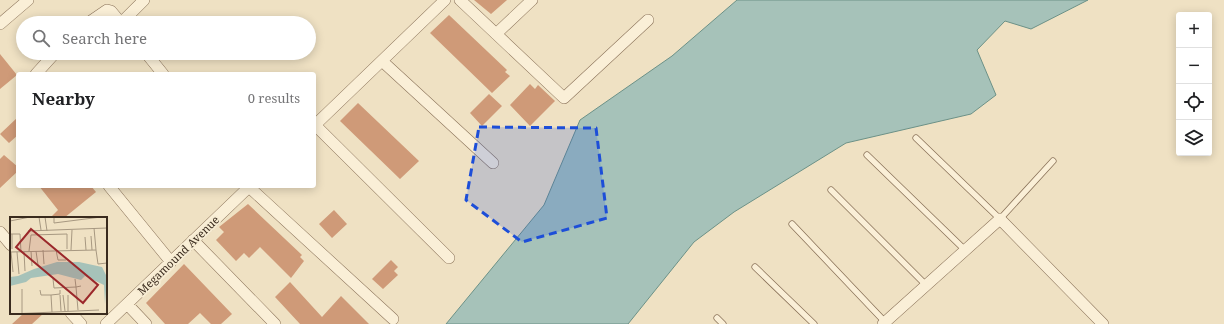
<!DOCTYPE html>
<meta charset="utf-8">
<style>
:root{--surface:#fff;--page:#f2f2f2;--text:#202124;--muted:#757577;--line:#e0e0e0}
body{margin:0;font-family:"Noto Serif",serif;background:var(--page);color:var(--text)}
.controls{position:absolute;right:12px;top:12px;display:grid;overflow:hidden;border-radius:4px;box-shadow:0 2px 10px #0003}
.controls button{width:36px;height:36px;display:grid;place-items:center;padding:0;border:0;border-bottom:1px solid var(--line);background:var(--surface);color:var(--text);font:20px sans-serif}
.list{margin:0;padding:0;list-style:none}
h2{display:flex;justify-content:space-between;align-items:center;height:52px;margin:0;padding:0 16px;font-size:17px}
h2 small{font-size:13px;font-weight:400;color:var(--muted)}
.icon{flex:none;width:22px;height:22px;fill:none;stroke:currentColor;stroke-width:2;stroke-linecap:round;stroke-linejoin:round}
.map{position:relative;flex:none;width:1224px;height:324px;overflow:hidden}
.search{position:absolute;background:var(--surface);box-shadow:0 2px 10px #0003;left:16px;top:16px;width:300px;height:44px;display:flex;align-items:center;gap:10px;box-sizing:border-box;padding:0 14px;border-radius:22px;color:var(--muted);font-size:15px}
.panel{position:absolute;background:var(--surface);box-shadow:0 2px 10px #0003;left:16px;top:72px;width:300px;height:116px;border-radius:4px}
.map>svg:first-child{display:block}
</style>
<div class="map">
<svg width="1224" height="324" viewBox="0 0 1224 324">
<rect width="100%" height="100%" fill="#efe1c3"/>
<path fill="#a6c2b9" stroke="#6c9187" d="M737,0H1088L1031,29L1005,21L977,50L996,95L971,114L846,143L734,212L694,242L628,324H446L544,205L580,120L672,56Z"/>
<path fill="#cf9a78" d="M474,0H507L491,14Z
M449,15L507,70L505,72L510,76L492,93L430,33Z
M0,54L17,75L0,89Z
M530,84L535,89L538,85L555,101L530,126L510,105Z
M489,94L502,106L482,126L470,113Z
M358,103L419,161L400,179L340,121Z
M18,117V135L9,143L0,134Z
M4,155L18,167V171L0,188V159Z
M39,186H91L96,192L64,218H50L58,210Z
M248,204L302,255L300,257L304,261L291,278L260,247L249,258L244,253L236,261L216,240L224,232L219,227Z
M334,210L347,224L332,238L319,224Z
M391,260L398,267L394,271L398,275L383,289L372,279Z
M184,264L232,314L221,324H211L200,313L188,324H165L146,303Z
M290,282L322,317L341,296L369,324H300L275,297Z
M24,313H44L32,324H12Z"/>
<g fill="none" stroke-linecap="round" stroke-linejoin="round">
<g stroke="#8a7259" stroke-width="7">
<path id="lane" d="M916,138L1000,219L1053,161
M867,155L965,250
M831,190L926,285
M792,224L885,322
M755,267L814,324
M717,318L723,324"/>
</g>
<g stroke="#8a7259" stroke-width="12">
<path id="street" d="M460,0L564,98L648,20
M88,23L107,10L111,11L121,23L144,0
M0,24L28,0
M496,34L532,0
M146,53L163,74
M382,61L493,163
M36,74L55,53
M315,125L449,258
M314,126L445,0
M109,186L171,262
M249,187L393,319
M0,232L11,245
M193,240L275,324
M127,304L146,324
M71,313L81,324
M106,324L250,186
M883,324L1000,219L1103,324"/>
</g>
<use href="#lane" stroke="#faefd7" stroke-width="5.5"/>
<use href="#street" stroke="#faefd7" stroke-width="11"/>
</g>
<path fill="#1d4ed8" fill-opacity="0.2" stroke="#1d4ed8" stroke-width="3" stroke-dasharray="8 5" stroke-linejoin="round" d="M479,127L596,128L607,218L522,242L466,200Z"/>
<g text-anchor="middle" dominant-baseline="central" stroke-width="4" stroke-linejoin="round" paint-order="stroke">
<g font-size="11" fill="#3a2b1e" stroke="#f7ecd3">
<text transform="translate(178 255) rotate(-44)">Megamound Avenue</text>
</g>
</g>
<g transform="translate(10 217)">
<rect width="97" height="97" fill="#efe1c3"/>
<path d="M47,45H69L92,50L97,60L95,87L94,68L75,59L71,63L48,57L21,61L16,65L0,69V60L8,59L24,52Z" fill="#a6c2b9"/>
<path fill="none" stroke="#a79881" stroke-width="1" d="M29,0L31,13M35,0L37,14M44,0V6L91,0M0,4L20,0M18,14L97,11M0,17H10L11,35M2,17V32M81,19L82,33M75,20L76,33M33,33L34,47M46,33L48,43H56M61,33L62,13M86,33L88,47L97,46M19,34L21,18L57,17V32M21,34L22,49M26,34L28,48M0,35L86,33L84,11M1,35L3,55M7,35L9,57M14,35L15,54M43,62L44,71L66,70L68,93M65,62L66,70L71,69M12,72V96M30,73L31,78H41L42,95M41,78L50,77V73M50,78L51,94M53,78L55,94M58,78V94M0,97L89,93"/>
<path fill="#9b282b" fill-opacity="0.15" stroke="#9b282b" stroke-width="2" d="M21,12L88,68L73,86L6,30Z"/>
<rect width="97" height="97" fill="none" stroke="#3a2b1e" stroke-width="2"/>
</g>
</svg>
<div class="controls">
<button>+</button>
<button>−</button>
<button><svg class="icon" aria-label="locate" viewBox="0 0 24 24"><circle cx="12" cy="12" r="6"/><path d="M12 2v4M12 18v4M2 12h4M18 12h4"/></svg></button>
<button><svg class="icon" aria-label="layers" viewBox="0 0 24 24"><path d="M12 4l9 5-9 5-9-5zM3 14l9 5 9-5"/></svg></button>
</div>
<div class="search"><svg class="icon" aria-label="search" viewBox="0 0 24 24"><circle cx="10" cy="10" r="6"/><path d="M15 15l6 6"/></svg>Search here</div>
<section class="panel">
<h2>Nearby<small>0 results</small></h2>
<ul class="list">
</ul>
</section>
</div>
